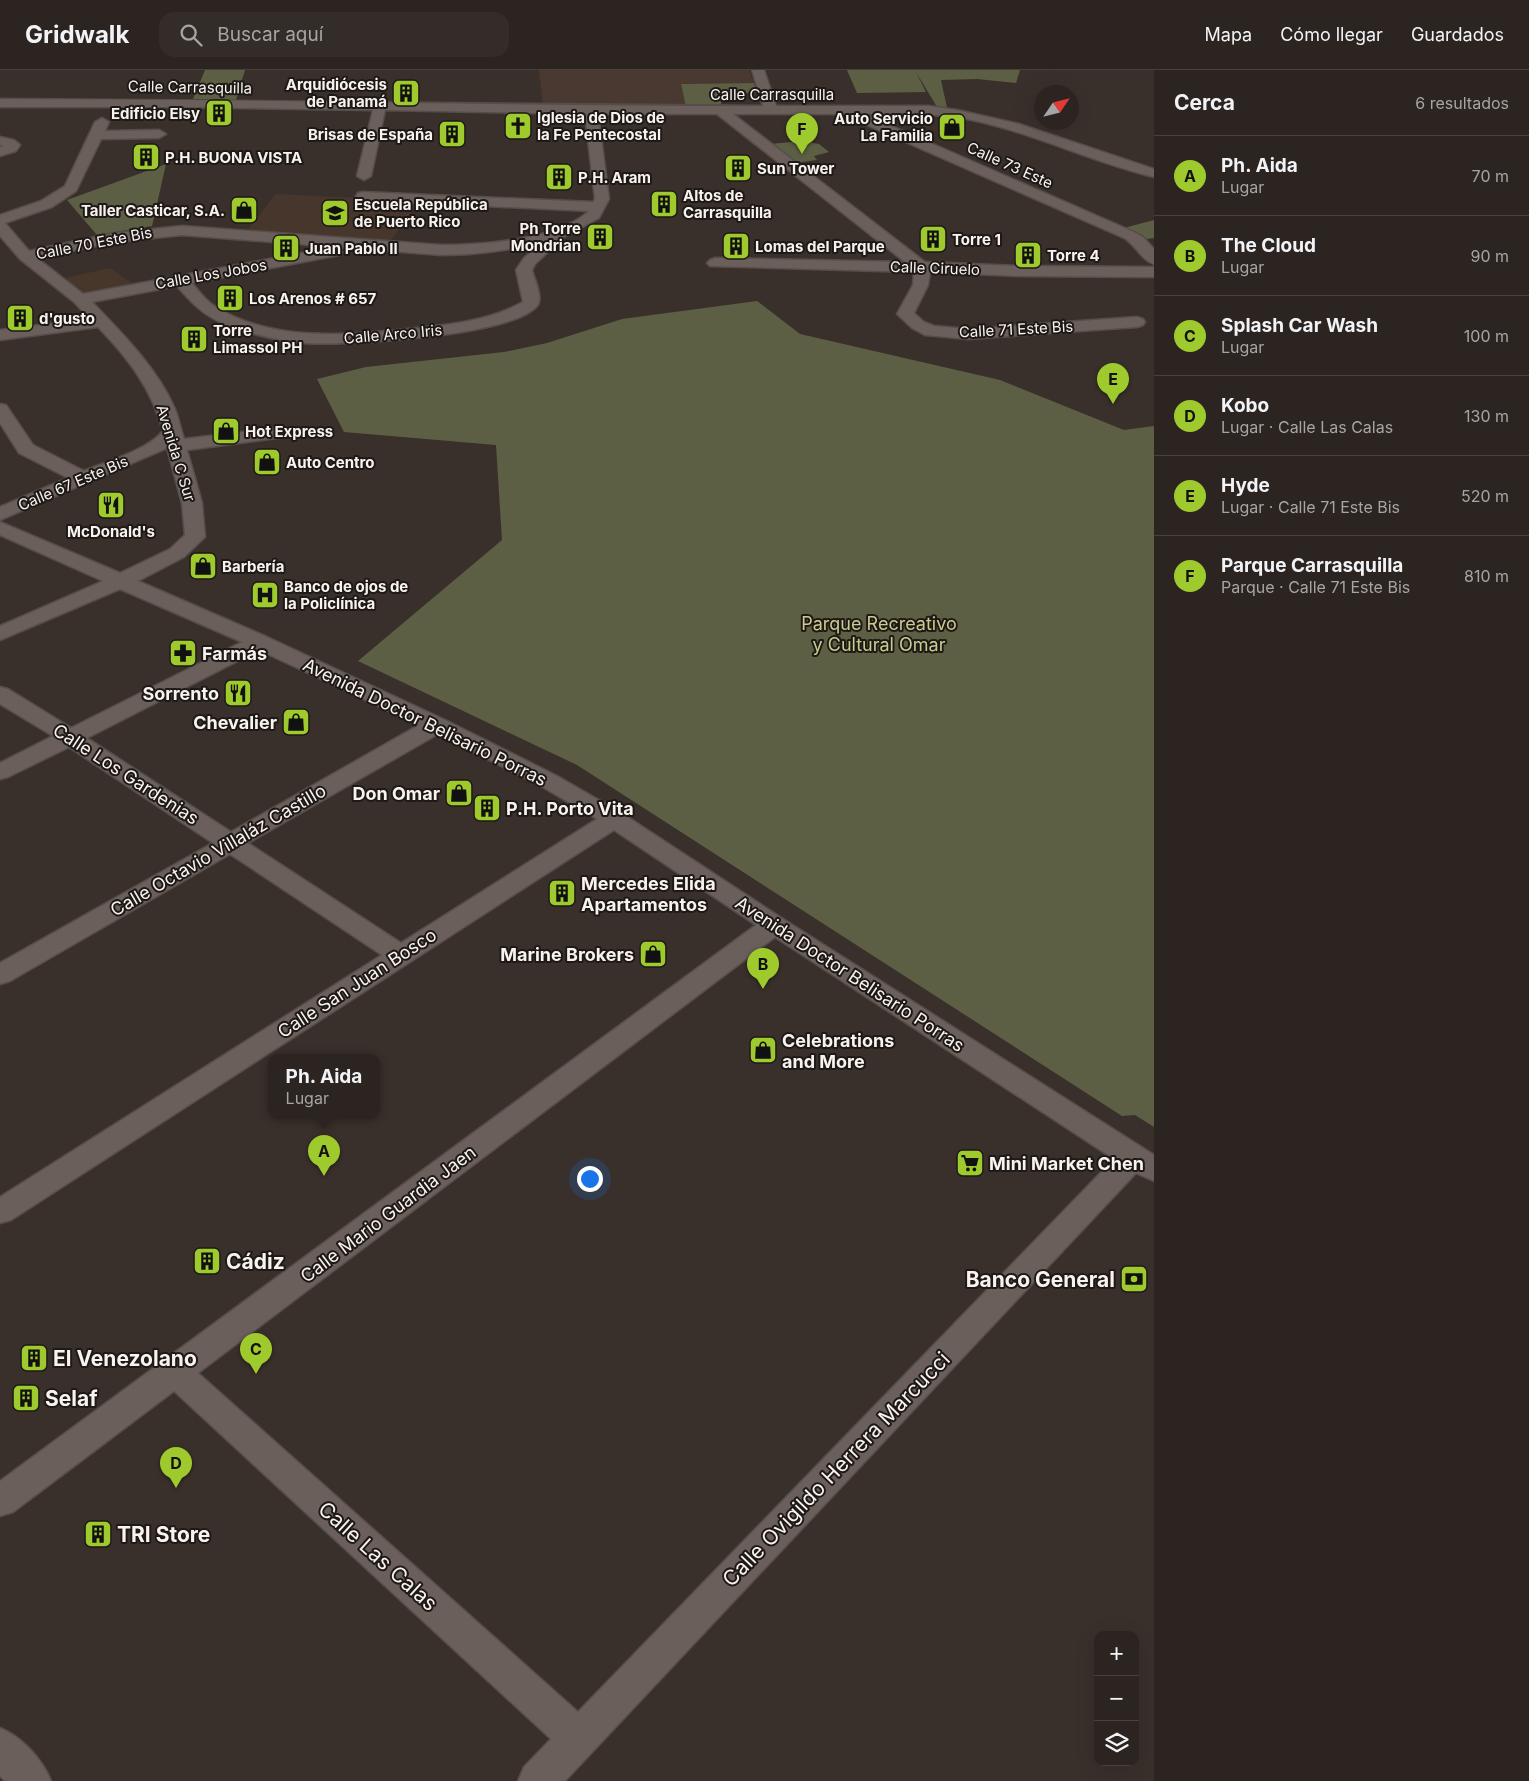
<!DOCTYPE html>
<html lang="es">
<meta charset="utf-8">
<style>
:root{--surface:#2c2420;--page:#342c29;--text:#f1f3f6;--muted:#a6a4a5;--line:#48413e;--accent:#9fca2d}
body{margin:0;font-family:Inter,sans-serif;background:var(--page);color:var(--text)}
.controls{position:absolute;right:15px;bottom:15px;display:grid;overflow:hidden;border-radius:10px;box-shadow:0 5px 20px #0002}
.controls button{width:45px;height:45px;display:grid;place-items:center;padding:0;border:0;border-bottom:1px solid var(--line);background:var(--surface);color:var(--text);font:25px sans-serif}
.compass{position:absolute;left:1034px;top:15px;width:45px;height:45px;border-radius:50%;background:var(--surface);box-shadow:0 5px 20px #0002;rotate:55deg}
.you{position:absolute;left:589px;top:1108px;width:18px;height:18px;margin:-12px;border:4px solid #fff;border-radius:50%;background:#1a73e8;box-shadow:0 0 0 8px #1a73e833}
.badge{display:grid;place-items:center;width:32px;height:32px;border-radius:50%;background:var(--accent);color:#111;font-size:16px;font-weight:700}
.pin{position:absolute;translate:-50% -41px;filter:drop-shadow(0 1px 2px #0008)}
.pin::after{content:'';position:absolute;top:26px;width:18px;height:15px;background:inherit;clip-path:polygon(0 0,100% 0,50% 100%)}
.popup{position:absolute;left:268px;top:984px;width:112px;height:65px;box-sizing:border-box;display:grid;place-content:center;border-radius:10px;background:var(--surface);filter:drop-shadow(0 1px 4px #0005);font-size:16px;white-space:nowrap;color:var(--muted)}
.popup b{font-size:19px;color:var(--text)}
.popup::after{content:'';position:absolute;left:50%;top:100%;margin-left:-10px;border:10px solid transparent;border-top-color:var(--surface)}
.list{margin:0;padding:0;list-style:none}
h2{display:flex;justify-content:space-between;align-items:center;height:65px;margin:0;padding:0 20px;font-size:21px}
h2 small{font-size:16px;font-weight:400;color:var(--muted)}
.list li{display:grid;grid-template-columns:32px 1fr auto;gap:15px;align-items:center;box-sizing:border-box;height:80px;padding:0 20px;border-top:1px solid var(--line)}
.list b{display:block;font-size:19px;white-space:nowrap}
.list p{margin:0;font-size:16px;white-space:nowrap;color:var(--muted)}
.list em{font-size:16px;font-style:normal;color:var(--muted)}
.icon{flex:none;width:28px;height:28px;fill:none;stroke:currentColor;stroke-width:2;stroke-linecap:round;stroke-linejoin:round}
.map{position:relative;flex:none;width:1154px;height:1711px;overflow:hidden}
header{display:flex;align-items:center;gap:30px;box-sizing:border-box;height:70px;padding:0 25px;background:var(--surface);border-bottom:1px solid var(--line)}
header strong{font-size:24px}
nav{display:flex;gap:28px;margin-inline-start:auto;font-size:18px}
.search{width:350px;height:45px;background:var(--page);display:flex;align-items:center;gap:12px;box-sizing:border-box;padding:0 18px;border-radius:15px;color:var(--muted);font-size:19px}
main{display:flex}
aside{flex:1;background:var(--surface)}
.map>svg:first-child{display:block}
</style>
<header>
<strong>Gridwalk</strong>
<div class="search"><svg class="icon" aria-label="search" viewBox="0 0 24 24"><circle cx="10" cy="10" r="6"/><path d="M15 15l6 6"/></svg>Buscar aquí</div>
<nav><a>Mapa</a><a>Cómo llegar</a><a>Guardados</a></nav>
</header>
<main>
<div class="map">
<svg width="1154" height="1711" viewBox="0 0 1154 1711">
<rect width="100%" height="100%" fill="#3a302b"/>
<path fill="#46372a" d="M110,198L133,214L82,223L65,208Z"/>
<path fill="#493931" d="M539,0H749L754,13L681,14L686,37L543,36Z"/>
<path fill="#47362c" d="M276,124L419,131L388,174L246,162Z"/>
<path fill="#5d5f44" d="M205,0H245L236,30L193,29Z
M847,0H1020L1016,13L977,9L941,10L947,38L937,37L916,2L926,22L857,23Z
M754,13L757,23L719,24L722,37H686L681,14Z
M801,71L819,74L829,82L814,86L817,90L795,93L771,74Z
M166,94L152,156L97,165L67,130Z
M1154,150V168L1147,169L1124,158Z
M757,231L800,264L1000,310L1124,360L1154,356V1057L1135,1045L1122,1046L577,695L358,591L502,470L496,375L344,362L317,309L366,297L504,282L547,273L622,249Z"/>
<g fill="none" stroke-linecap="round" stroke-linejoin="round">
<g stroke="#554d49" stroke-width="3">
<path id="minor" d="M752,0H764L776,36H929L957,40L1019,54L1154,99V107C1087,91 1024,58 956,47C926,43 895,44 864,44L1134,162L1143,167L1154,179V194C1142,191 1135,174 1124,168L851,48L850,44H733L925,192L1019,196L1154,197V207L1019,206L930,202L928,215L914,243L924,252L934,256L968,259L1137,247L1143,249L1145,252L1143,255L1137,257L968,269L925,265L912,258L897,244L913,215L914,202L710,196L707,193L710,190L715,188L905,192L717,44H598L609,129L599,148L564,167L535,194L532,200C534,208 544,229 537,236C512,266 345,276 304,273C282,271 259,266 238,259C209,250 196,238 177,216L92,232C122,263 158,299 175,339C179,349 181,360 184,369L284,357L290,358L293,362L290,366L284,367L187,380L202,433L205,467L184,487L138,511L267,567L445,650L557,706L623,744L783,849L1154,1085V1111L1136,1103L565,1711H518L524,1697L551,1669L174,1321L13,1442L0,1446V1411L756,855L614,760L11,1150L0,1153V1127L382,885L230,784L10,911L0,914V893L213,773L69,677L8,707L0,709V693L53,666L0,634V617L8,619L71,658L242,572L120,519L0,570V556L103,511L0,465V452L120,503L170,479L185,465L182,433L167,378L0,450V437L68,408L19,383L0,353V334L6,335L33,375L84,401C107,391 148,380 163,361C152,319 128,288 98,257L0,270V260L90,249L74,232L20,189L0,166V145L41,131L65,116L95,52L102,48L109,52L105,61L159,60L166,64L159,68L101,69L76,121L52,137L5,153L29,181L115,163L182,156L441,175C483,175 557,170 589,141L363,130L358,129L356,126L358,123L363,122L593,132L595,129L585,44L385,40L371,106L364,110L357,106L373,40L179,37H0V29C255,29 509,36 763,36ZM182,165L441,185C475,185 508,181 542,172L524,188L516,200L523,232C489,251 448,255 409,259C347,265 276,272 219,239C208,233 200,223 192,213L339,185L342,182L339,179L334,177L83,224L37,188L115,172ZM259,580L419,655L231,762L87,668ZM438,664L541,716L597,749L401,873L248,773ZM775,867L1114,1089L578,1642L198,1303Z
M0,67L14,70L20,75L16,81L0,86V77L4,76L0,75Z
M0,1658C22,1667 42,1689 51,1711H5L0,1706Z"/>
</g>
<use href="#minor" fill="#6a5f5a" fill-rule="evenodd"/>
</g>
<defs>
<g id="building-square" transform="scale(1.4375)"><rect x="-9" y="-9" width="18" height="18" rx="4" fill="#9fca2d" stroke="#1e1917"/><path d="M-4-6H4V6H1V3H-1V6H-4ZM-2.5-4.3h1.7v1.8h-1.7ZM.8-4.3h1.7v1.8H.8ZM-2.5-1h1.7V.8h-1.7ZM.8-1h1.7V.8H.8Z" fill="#111"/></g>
<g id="church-square" transform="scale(1.4375)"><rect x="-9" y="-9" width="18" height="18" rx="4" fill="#9fca2d" stroke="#1e1917"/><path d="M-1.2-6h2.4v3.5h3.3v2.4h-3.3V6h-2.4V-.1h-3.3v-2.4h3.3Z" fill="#111"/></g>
<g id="shop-square" transform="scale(1.4375)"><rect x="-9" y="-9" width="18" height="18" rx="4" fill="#9fca2d" stroke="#1e1917"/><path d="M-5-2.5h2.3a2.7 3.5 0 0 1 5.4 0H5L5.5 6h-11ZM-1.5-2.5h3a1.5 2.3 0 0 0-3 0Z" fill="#111"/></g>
<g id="school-square" transform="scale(1.4375)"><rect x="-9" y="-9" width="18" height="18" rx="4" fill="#9fca2d" stroke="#1e1917"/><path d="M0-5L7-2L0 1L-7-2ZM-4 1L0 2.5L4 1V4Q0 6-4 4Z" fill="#111"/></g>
<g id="restaurant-square" transform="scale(1.4375)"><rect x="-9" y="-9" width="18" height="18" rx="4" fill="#9fca2d" stroke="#1e1917"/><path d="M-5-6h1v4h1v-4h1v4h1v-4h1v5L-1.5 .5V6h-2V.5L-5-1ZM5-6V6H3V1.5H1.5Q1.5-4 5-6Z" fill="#111"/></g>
<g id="hospital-square" transform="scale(1.4375)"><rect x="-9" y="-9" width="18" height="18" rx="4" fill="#9fca2d" stroke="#1e1917"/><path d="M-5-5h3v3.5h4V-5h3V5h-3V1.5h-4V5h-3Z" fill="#111"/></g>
<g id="pharmacy-square" transform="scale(1.4375)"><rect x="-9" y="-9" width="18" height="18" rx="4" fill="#9fca2d" stroke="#1e1917"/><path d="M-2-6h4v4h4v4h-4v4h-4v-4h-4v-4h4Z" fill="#111"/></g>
<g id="supermarket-square" transform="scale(1.4375)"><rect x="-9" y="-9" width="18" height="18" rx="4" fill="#9fca2d" stroke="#1e1917"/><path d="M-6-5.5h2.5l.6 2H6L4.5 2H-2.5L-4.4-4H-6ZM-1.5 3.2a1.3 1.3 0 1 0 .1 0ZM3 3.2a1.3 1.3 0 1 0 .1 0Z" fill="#111"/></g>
<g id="bank-square" transform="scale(1.4375)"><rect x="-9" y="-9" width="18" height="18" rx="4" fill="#9fca2d" stroke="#1e1917"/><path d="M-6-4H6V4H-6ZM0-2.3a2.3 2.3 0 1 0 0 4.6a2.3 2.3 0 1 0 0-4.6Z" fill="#111"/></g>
</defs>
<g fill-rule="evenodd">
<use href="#building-square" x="406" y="23"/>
<use href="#building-square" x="219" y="43"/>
<use href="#church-square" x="518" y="56"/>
<use href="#shop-square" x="952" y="57"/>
<use href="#building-square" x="452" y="64"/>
<use href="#building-square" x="146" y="87"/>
<use href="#building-square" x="738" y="98"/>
<use href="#building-square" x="559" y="107"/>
<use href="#building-square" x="664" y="134"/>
<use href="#shop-square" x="244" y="140"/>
<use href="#school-square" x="335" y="143"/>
<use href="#building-square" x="600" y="167"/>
<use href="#building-square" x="933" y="169"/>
<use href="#building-square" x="736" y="176"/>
<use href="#building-square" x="286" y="178"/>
<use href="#building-square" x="1028" y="185"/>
<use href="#building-square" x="230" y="228"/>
<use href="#building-square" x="20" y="248"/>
<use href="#building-square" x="194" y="269"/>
<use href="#shop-square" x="226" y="361"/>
<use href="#shop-square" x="267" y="392"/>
<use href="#restaurant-square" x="111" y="435"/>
<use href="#shop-square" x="203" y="496"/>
<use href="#hospital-square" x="265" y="525"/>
<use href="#pharmacy-square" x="183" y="583"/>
<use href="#restaurant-square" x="238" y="623"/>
<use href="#shop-square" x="296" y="652"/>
<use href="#shop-square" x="459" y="723"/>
<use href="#building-square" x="487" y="738"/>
<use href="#building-square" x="562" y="823"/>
<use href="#shop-square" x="653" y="884"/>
<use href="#shop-square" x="763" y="980"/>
<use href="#supermarket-square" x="970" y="1093"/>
<use href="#building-square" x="207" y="1191"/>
<use href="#bank-square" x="1134" y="1209"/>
<use href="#building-square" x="34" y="1288"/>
<use href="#building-square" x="26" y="1328"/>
<use href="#building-square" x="98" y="1464"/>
</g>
<g text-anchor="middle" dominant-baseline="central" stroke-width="4" stroke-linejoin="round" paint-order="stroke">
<g font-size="15" font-weight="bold" fill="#f9f3ef" stroke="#1e1917" text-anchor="start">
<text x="387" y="14" text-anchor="end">Arquidiócesis<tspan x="387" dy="17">de Panamá</tspan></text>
<text x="200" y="43" text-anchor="end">Edificio Elsy</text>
<text x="537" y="47">Iglesia de Dios de<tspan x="537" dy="17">la Fe Pentecostal</tspan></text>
<text x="933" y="48" text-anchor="end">Auto Servicio<tspan x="933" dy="17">La Familia</tspan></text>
<text x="433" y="64" text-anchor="end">Brisas de España</text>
<text x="165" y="87">P.H. BUONA VISTA</text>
<text x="757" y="98">Sun Tower</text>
<text x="578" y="107">P.H. Aram</text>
<text x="683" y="125">Altos de<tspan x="683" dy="17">Carrasquilla</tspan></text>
<text x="354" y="134">Escuela República<tspan x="354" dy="17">de Puerto Rico</tspan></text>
<text x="225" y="140" text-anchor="end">Taller Casticar, S.A.</text>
<text x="581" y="158" text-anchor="end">Ph Torre<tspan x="581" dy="17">Mondrian</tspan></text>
<text x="952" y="169">Torre 1</text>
<text x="755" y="176">Lomas del Parque</text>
<text x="305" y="178">Juan Pablo II</text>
<text x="1047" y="185">Torre 4</text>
<text x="249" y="228">Los Arenos # 657</text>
<text x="39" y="248">d'gusto</text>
<text x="213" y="260">Torre<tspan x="213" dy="17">Limassol PH</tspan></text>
<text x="245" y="361">Hot Express</text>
<text x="286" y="392">Auto Centro</text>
<text x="111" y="461" text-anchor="middle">McDonald's</text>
<text x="222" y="496">Barbería</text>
<text x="284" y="516">Banco de ojos de<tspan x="284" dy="17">la Policlínica</tspan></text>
</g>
<g font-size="15" fill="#f9f3ef" stroke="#1e1917">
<text transform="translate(190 17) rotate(1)">Calle Carrasquilla</text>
<text x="772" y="24">Calle Carrasquilla</text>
<text transform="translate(1010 95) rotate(24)">Calle 73 Este</text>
<text transform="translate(94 173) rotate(-11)">Calle 70 Este Bis</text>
<text transform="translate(935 198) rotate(2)">Calle Ciruelo</text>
<text transform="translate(211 204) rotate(-10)">Calle Los Jobos</text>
<text transform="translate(1016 259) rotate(-3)">Calle 71 Este Bis</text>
<text transform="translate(393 264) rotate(-5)">Calle Arco Iris</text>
<text transform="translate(176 383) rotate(73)">Avenida C Sur</text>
<text transform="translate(73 413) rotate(-23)">Calle 67 Este Bis</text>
</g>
<g font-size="18" fill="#c8cc8d" stroke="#1e1917">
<text x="879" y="553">Parque Recreativo<tspan x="879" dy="21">y Cultural Omar</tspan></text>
</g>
<g font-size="18" font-weight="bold" fill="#f9f3ef" stroke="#1e1917" text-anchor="start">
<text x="202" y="583">Farmás</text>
<text x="219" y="623" text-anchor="end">Sorrento</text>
<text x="277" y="652" text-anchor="end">Chevalier</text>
<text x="440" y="723" text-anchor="end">Don Omar</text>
<text x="506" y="738">P.H. Porto Vita</text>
<text x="581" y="813">Mercedes Elida<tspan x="581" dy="21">Apartamentos</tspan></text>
<text x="634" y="884" text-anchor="end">Marine Brokers</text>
<text x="782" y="970">Celebrations<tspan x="782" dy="21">and More</tspan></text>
<text x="989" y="1093">Mini Market Chen</text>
</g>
<g font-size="18" fill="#f9f3ef" stroke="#1e1917">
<text transform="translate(425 652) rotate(26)">Avenida Doctor Belisario Porras</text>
<text transform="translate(126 704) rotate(33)">Calle Los Gardenias</text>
<text transform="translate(218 780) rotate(-30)">Calle Octavio Villaláz Castillo</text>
<text transform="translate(850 904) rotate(33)">Avenida Doctor Belisario Porras</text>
<text transform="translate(357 913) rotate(-33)">Calle San Juan Bosco</text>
<text transform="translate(388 1144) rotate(-37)">Calle Mario Guardia Jaen</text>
</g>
<g font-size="21" font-weight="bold" fill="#f9f3ef" stroke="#1e1917" text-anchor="start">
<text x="226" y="1191">Cádiz</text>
<text x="1115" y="1209" text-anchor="end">Banco General</text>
<text x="53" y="1288">El Venezolano</text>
<text x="45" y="1328">Selaf</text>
<text x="117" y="1464">TRI Store</text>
</g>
<g font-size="21" fill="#f9f3ef" stroke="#1e1917">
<text transform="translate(836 1399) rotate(-46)">Calle Ovigildo Herrera Marcucci</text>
<text transform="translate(378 1486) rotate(42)">Calle Las Calas</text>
</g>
</g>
</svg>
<div class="controls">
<button>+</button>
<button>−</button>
<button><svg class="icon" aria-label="layers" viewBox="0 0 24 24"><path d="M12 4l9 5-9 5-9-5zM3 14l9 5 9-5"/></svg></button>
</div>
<svg class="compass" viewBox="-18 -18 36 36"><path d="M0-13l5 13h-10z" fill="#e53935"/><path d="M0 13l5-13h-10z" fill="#a6a4a5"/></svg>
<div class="you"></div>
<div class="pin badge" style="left:324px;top:1106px">A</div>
<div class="popup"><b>Ph. Aida</b>Lugar</div>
<div class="pin badge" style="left:763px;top:919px">B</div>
<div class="pin badge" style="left:256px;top:1304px">C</div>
<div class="pin badge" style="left:176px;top:1418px">D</div>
<div class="pin badge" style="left:1113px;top:334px">E</div>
<div class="pin badge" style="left:802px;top:84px">F</div>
</div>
<aside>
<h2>Cerca<small>6 resultados</small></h2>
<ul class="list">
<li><span class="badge">A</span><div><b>Ph. Aida</b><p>Lugar</p></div><em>70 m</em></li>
<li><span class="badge">B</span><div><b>The Cloud</b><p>Lugar</p></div><em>90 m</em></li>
<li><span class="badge">C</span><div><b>Splash Car Wash</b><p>Lugar</p></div><em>100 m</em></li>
<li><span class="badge">D</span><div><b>Kobo</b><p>Lugar · Calle Las Calas</p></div><em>130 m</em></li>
<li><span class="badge">E</span><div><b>Hyde</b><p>Lugar · Calle 71 Este Bis</p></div><em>520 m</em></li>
<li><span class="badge">F</span><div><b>Parque Carrasquilla</b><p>Parque · Calle 71 Este Bis</p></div><em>810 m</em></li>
</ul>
</aside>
</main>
